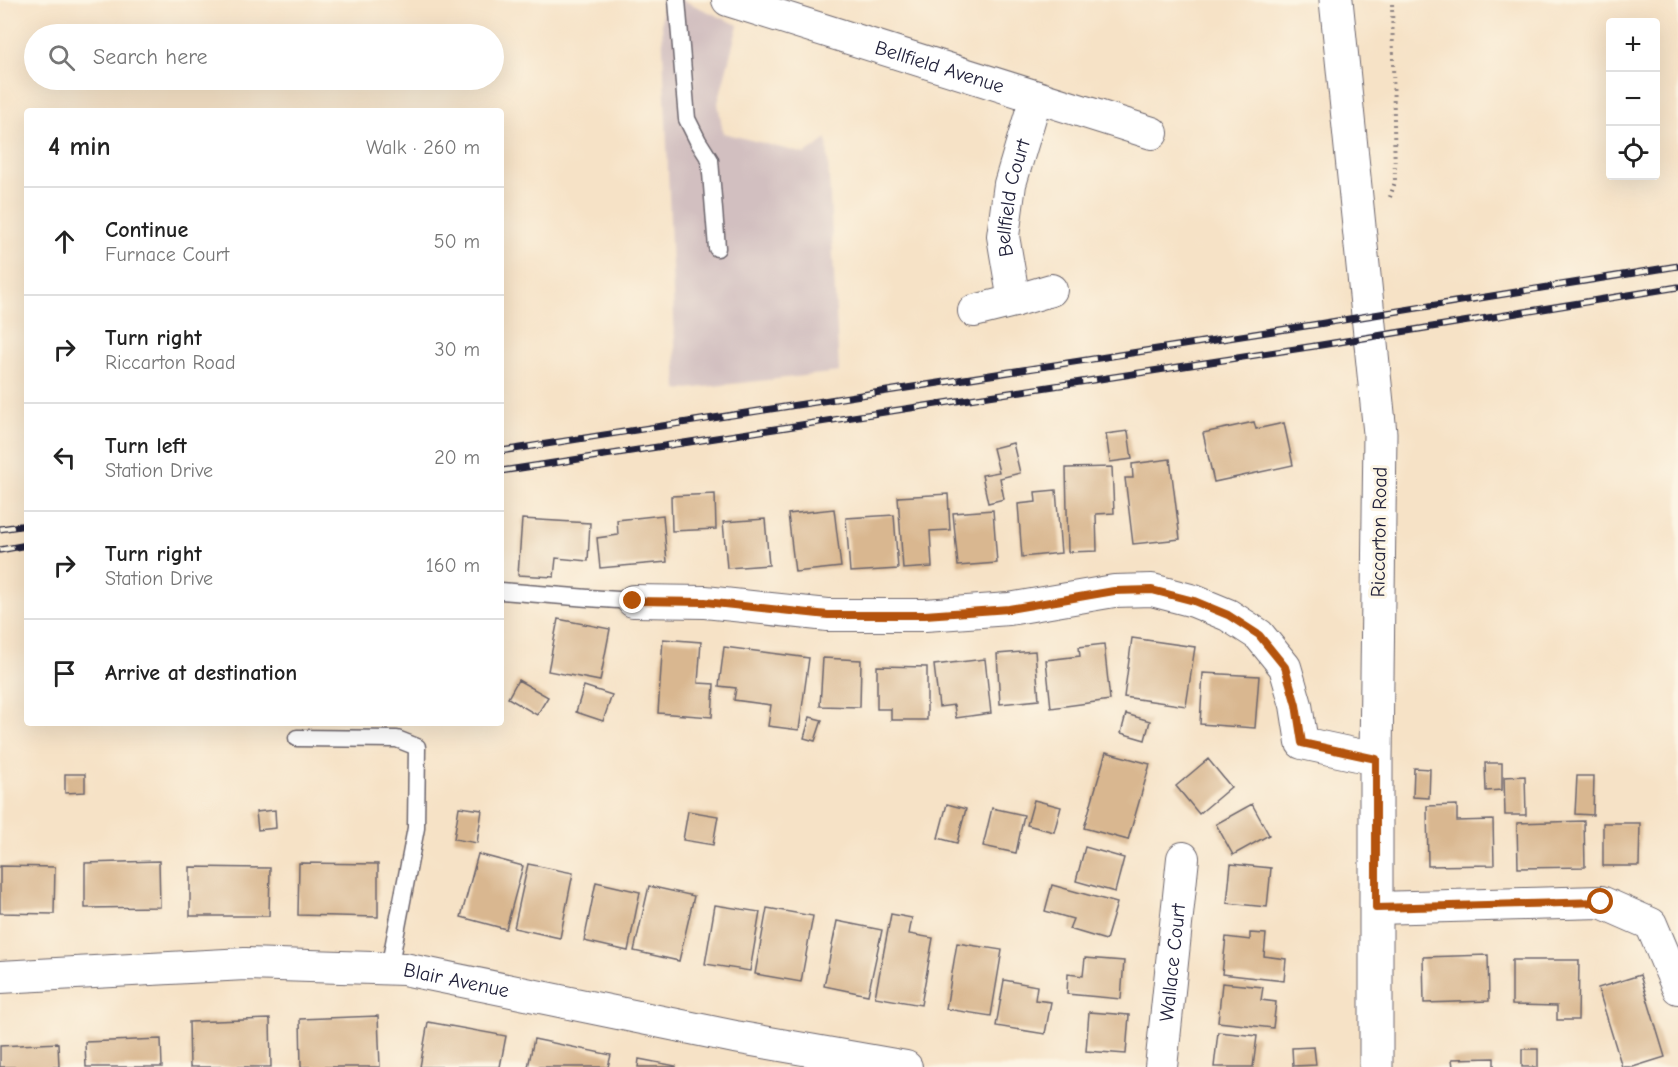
<!DOCTYPE html>
<meta charset="utf-8">
<style>
:root{--surface:#fff;--page:#f2f2f2;--text:#222;--muted:#767676;--line:#e0e0e0}
body{margin:0;font-family:"Comic Neue",sans-serif;background:var(--page);color:var(--text)}
.controls{position:absolute;right:18px;top:18px;display:grid;overflow:hidden;border-radius:6px;box-shadow:0 6px 24px #0002}
.controls button{width:54px;height:54px;display:grid;place-items:center;padding:0;border:0;border-bottom:2px solid var(--line);background:var(--surface);color:var(--text);font:30px sans-serif}
.stop{position:absolute;width:18px;height:18px;margin:-14px;border:4px solid #b45309;border-radius:50%;background:#fff}
.stop.end{background:#b45309;border-color:#fff;box-shadow:0 2px 6px #0008}
.list{margin:0;padding:0;list-style:none}
h2{display:flex;justify-content:space-between;align-items:center;height:78px;margin:0;padding:0 24px;font-size:26px}
h2 small{font-size:20px;font-weight:400;color:var(--muted)}
.list li{display:grid;grid-template-columns:39px 1fr auto;gap:18px;align-items:center;box-sizing:border-box;height:108px;padding:0 24px;border-top:2px solid var(--line)}
.list b{display:block;font-size:22px;white-space:nowrap}
.list p{margin:0;font-size:20px;white-space:nowrap;color:var(--muted)}
.list em{font-size:20px;font-style:normal;color:var(--muted)}
.icon{flex:none;width:33px;height:33px;fill:none;stroke:currentColor;stroke-width:2;stroke-linecap:round;stroke-linejoin:round}
.map{position:relative;flex:none;width:1678px;height:1067px;overflow:hidden}
.search{position:absolute;background:var(--surface);box-shadow:0 6px 24px #0002;left:24px;top:24px;width:480px;height:66px;display:flex;align-items:center;gap:15px;box-sizing:border-box;padding:0 21px;border-radius:33px;color:var(--muted);font-size:22px}
.panel{position:absolute;background:var(--surface);box-shadow:0 6px 24px #0002;left:24px;top:108px;width:480px;height:618px;border-radius:6px}
.map>svg:first-child{display:block}
</style>
<div class="map">
<svg width="1678" height="1067" viewBox="0 0 1678 1067">
<rect width="100%" height="100%" fill="#fcf5e5"/>
<filter id="ink" filterUnits="userSpaceOnUse"><feTurbulence type="fractalNoise" baseFrequency=".0167" numOctaves="2"/><feDisplacementMap in="SourceGraphic" scale="12" xChannelSelector="R" yChannelSelector="G"/><feConvolveMatrix kernelMatrix="1 2 1 2 8 2 1 2 1" color-interpolation-filters="sRGB"/></filter>
<filter id="wash" filterUnits="userSpaceOnUse"><feTurbulence type="fractalNoise" baseFrequency=".008" numOctaves="4" result="noise"/><feDisplacementMap in="SourceGraphic" scale="24" xChannelSelector="R" yChannelSelector="G"/><feGaussianBlur stdDeviation="1.35" result="paint"/><feColorMatrix in="noise" values="0 0 0 0 0 0 0 0 0 0 0 0 0 0 0 0 0 1.4 0 .05"/><feComposite in="paint" operator="in"/></filter>
<g filter="url(#wash)">
<rect width="100%" height="100%" fill="#f6e2c6"/>
<path fill="#d2bfc0" d="M661,0H682L738,25L718,103L723,133L805,154L827,139L839,372L677,390Z"/>
<g id="blocks">
<path fill="#d9b790" d="M1254,422L1256,429L1284,423L1293,465L1214,482L1203,433Z
M1128,431L1132,459L1110,462L1106,434Z
M1013,443L1020,473L1000,478L1004,499L988,503L982,475L999,472L993,448Z
M1170,459L1180,539L1133,544L1125,478H1133L1132,464Z
M1112,467L1114,513L1096,514L1097,551L1068,552L1066,468Z
M1056,490L1061,553L1022,557L1018,504L1036,502L1035,492Z
M715,494L716,529L672,531L671,496Z
M948,494L950,530L930,531L932,567L903,569L898,497Z
M834,509L841,567L795,572L788,514Z
M993,510L997,563L958,566L953,513Z
M663,515L667,562L600,568L597,538L618,535L617,520Z
M894,515L898,569L850,572L846,518Z
M522,519L590,523L588,561L556,558L554,577L518,575Z
M765,519L769,565L727,568L723,522Z
M558,619L610,629L600,681L548,671Z
M1132,638L1195,647L1186,706L1124,697Z
M663,639L701,642L698,683L714,684L712,717L658,713Z
M1104,644L1110,700L1051,708L1046,660L1080,656L1079,647Z
M724,647L809,658L799,730L768,726L771,705L734,700L736,688L719,686Z
M1035,651L1039,700L1000,704L997,654Z
M823,658L861,660L860,707L820,706Z
M985,659L991,713L956,718L954,705L939,707L934,665Z
M877,666L927,667V720H891V709H877Z
M1203,673L1259,676L1255,728L1200,724Z
M518,680L548,697L537,715L508,698Z
M584,686L612,695L603,721L576,712Z
M1126,714L1150,721L1145,740L1121,733Z
M810,717L822,720L815,741L804,738Z
M1106,752L1150,764L1128,840L1084,828Z
M1208,759L1231,787L1199,814L1176,786Z
M1485,763H1502V790L1486,791Z
M1414,768L1430,769L1429,798L1413,797Z
M65,774H85V792L65,793Z
M1525,776L1526,815H1505L1504,777Z
M1577,776H1594L1593,815L1575,814Z
M1034,800L1061,807L1054,832L1027,825Z
M947,804L966,809L957,843L938,838Z
M1252,804L1269,835L1233,855L1216,824Z
M1457,805V821L1493,820L1494,865L1428,866L1427,806Z
M459,807L482,810L477,843L454,839Z
M992,808L1024,815L1016,853L983,846Z
M275,810L276,828L258,830L256,812Z
M688,811L718,816L713,845L683,840Z
M1584,821L1585,867L1518,868L1517,823Z
M1603,823H1640L1639,866H1603Z
M1085,847L1124,858L1115,892L1076,881Z
M478,854L523,866L506,929L461,917Z
M159,861L160,907L85,908V863Z
M299,863L378,864V917L298,915Z
M528,864L573,873L560,938L514,928Z
M1231,864L1271,868L1267,907L1227,903Z
M0,866L55,867L54,914L0,913Z
M190,867L270,868L269,916H190Z
M596,882L640,892L628,951L584,941Z
M1052,885L1117,903L1106,940L1069,929L1073,919L1045,911Z
M649,886L694,896L679,961L634,951Z
M715,905L760,912L750,971L705,964Z
M767,908L813,916L801,982L755,974Z
M891,914L912,918L909,934L933,938L921,1005L875,997Z
M837,921L882,930L868,995L824,986Z
M1250,933L1266,934L1264,956L1286,959L1284,981L1222,974L1226,937L1250,940Z
M957,943L1002,950L991,1016L946,1009Z
M1488,955L1489,1001L1424,1003L1423,957Z
M1085,958L1124,961L1121,999L1067,994L1068,974L1083,976Z
M1512,960H1579L1578,1020H1557V1006L1512,1005Z
M1640,975L1665,1057L1633,1067H1622L1598,988Z
M1004,980L1037,986L1035,1000L1051,1002L1045,1034L996,1026Z
M1222,983L1263,987L1261,1000L1276,1002L1273,1028L1218,1022Z
M1089,1012L1129,1015L1126,1054L1086,1051Z
M378,1016L380,1067H301L300,1019Z
M270,1019L271,1067H190L189,1022Z
M428,1022L506,1036L500,1067H420Z
M1218,1032L1257,1036L1253,1067H1214Z
M161,1039L162,1067H86L85,1042Z
M534,1039L611,1055L608,1067H528Z
M58,1043L59,1067H0V1046Z
M1314,1047L1316,1065L1293,1066L1292,1048Z
M1522,1049H1538V1067H1522Z
M1494,1058V1067H1453L1452,1059Z
M639,1059L676,1066V1067H638Z"/>
</g>
</g>
<g filter="url(#ink)">
<use href="#blocks" fill-opacity="0" stroke="#6c656c" stroke-width="1.5"/>
<g fill="none" stroke-linecap="round" stroke-linejoin="round">
<g stroke="#6c656c" stroke-width="19">
<path id="service" d="M677,0L687,119L698,141L710,160L717,248
M501,591L588,598L633,601
M297,738L397,739L417,747L416,828L389,969"/>
</g>
<g stroke="#6c656c" stroke-width="34">
<g id="minor">
<path id="s1" d="M728,0L1152,133"/>
<path id="s2" d="M1014,301L1003,236L1010,184L1036,97"/>
<path d="M974,311L1014,301L1051,290"/>
<path d="M633,601L705,602L828,615H925L1009,609L1114,591L1152,590L1194,601L1228,615L1259,635L1285,667L1296,705L1302,743L1376,759"/>
<path d="M1376,908L1601,902L1651,924L1678,988"/>
<path id="s3" d="M0,977L245,964L404,969L735,1037L906,1067"/>
<path id="s4" d="M1161,1067L1183,858"/>
</g>
</g>
<g stroke="#6c656c" stroke-width="35">
<path id="primary" d="M1336,0L1380,433L1376,759V1067"/>
</g>
<path stroke="#6c656c" stroke-width="4" stroke-dasharray="1.5 4.5" stroke-linecap="butt" d="M1390,197L1395,182L1392,0"/>
<use href="#service" stroke="#fff" stroke-width="16"/>
<use href="#minor" stroke="#fff" stroke-width="32"/>
<use href="#primary" stroke="#fff" stroke-width="33"/>
<g stroke="#22223b" stroke-width="7">
<path id="rail" d="M501,451L1312,325L1678,266
M501,471L1315,346L1678,287
M0,529L27,525
M0,550L27,545"/>
</g>
<use href="#rail" stroke="#fcf5e5" stroke-width="4.5" stroke-dasharray="14" stroke-linecap="butt"/>
</g>
</g>
<g fill="none" stroke-linecap="round" stroke-linejoin="round" filter="url(#ink)">
<path stroke="#b45309" stroke-width="8" d="M633,601L705,602L828,615H925L1009,609L1114,591L1152,590L1194,601L1228,615L1259,635L1285,667L1296,705L1302,743L1376,759V908L1601,902"/>
</g>
<g text-anchor="middle" dominant-baseline="central" stroke-width="6" stroke-linejoin="round" paint-order="stroke">
<g font-size="20" fill="#22223b" stroke="#fcf5e5">
<text stroke="none"><textPath href="#s1" startOffset="222">Bellfield Avenue</textPath></text>
<text stroke="none"><textPath href="#s2" startOffset="105">Bellfield Court</textPath></text>
<text transform="translate(1379 532) rotate(-89)">Riccarton Road</text>
<text stroke="none"><textPath href="#s4" startOffset="105">Wallace Court</textPath></text>
<text stroke="none"><textPath href="#s3" startOffset="458">Blair Avenue</textPath></text>
</g>
</g>
</svg>
<div class="controls">
<button>+</button>
<button>−</button>
<button><svg class="icon" aria-label="locate" viewBox="0 0 24 24"><circle cx="12" cy="12" r="6"/><path d="M12 2v4M12 18v4M2 12h4M18 12h4"/></svg></button>
</div>
<div class="stop" style="left:1601px;top:902px"></div>
<div class="stop end" style="left:633px;top:601px"></div>
<div class="search"><svg class="icon" aria-label="search" viewBox="0 0 24 24"><circle cx="10" cy="10" r="6"/><path d="M15 15l6 6"/></svg>Search here</div>
<section class="panel">
<h2>4 min<small>Walk · 260 m</small></h2>
<ul class="list">
<li><svg class="icon" aria-label="ahead" viewBox="0 0 24 24"><path d="M12 20V5M6 11l6-6 6 6"/></svg><div><b>Continue</b><p>Furnace Court</p></div><em>50 m</em></li>
<li><svg class="icon" aria-label="right" viewBox="0 0 24 24"><path d="M7 20v-9h11M14 6l5 5-5 5"/></svg><div><b>Turn right</b><p>Riccarton Road</p></div><em>30 m</em></li>
<li><svg class="icon" aria-label="left" viewBox="0 0 24 24"><path d="M17 20v-9H6M10 6l-5 5 5 5"/></svg><div><b>Turn left</b><p>Station Drive</p></div><em>20 m</em></li>
<li><svg class="icon" aria-label="right" viewBox="0 0 24 24"><path d="M7 20v-9h11M14 6l5 5-5 5"/></svg><div><b>Turn right</b><p>Station Drive</p></div><em>160 m</em></li>
<li><svg class="icon" aria-label="arrive" viewBox="0 0 24 24"><path d="M6 21V4h12l-3 4 3 4H6"/></svg><div><b>Arrive at destination</b></div></li>
</ul>
</section>
</div>
